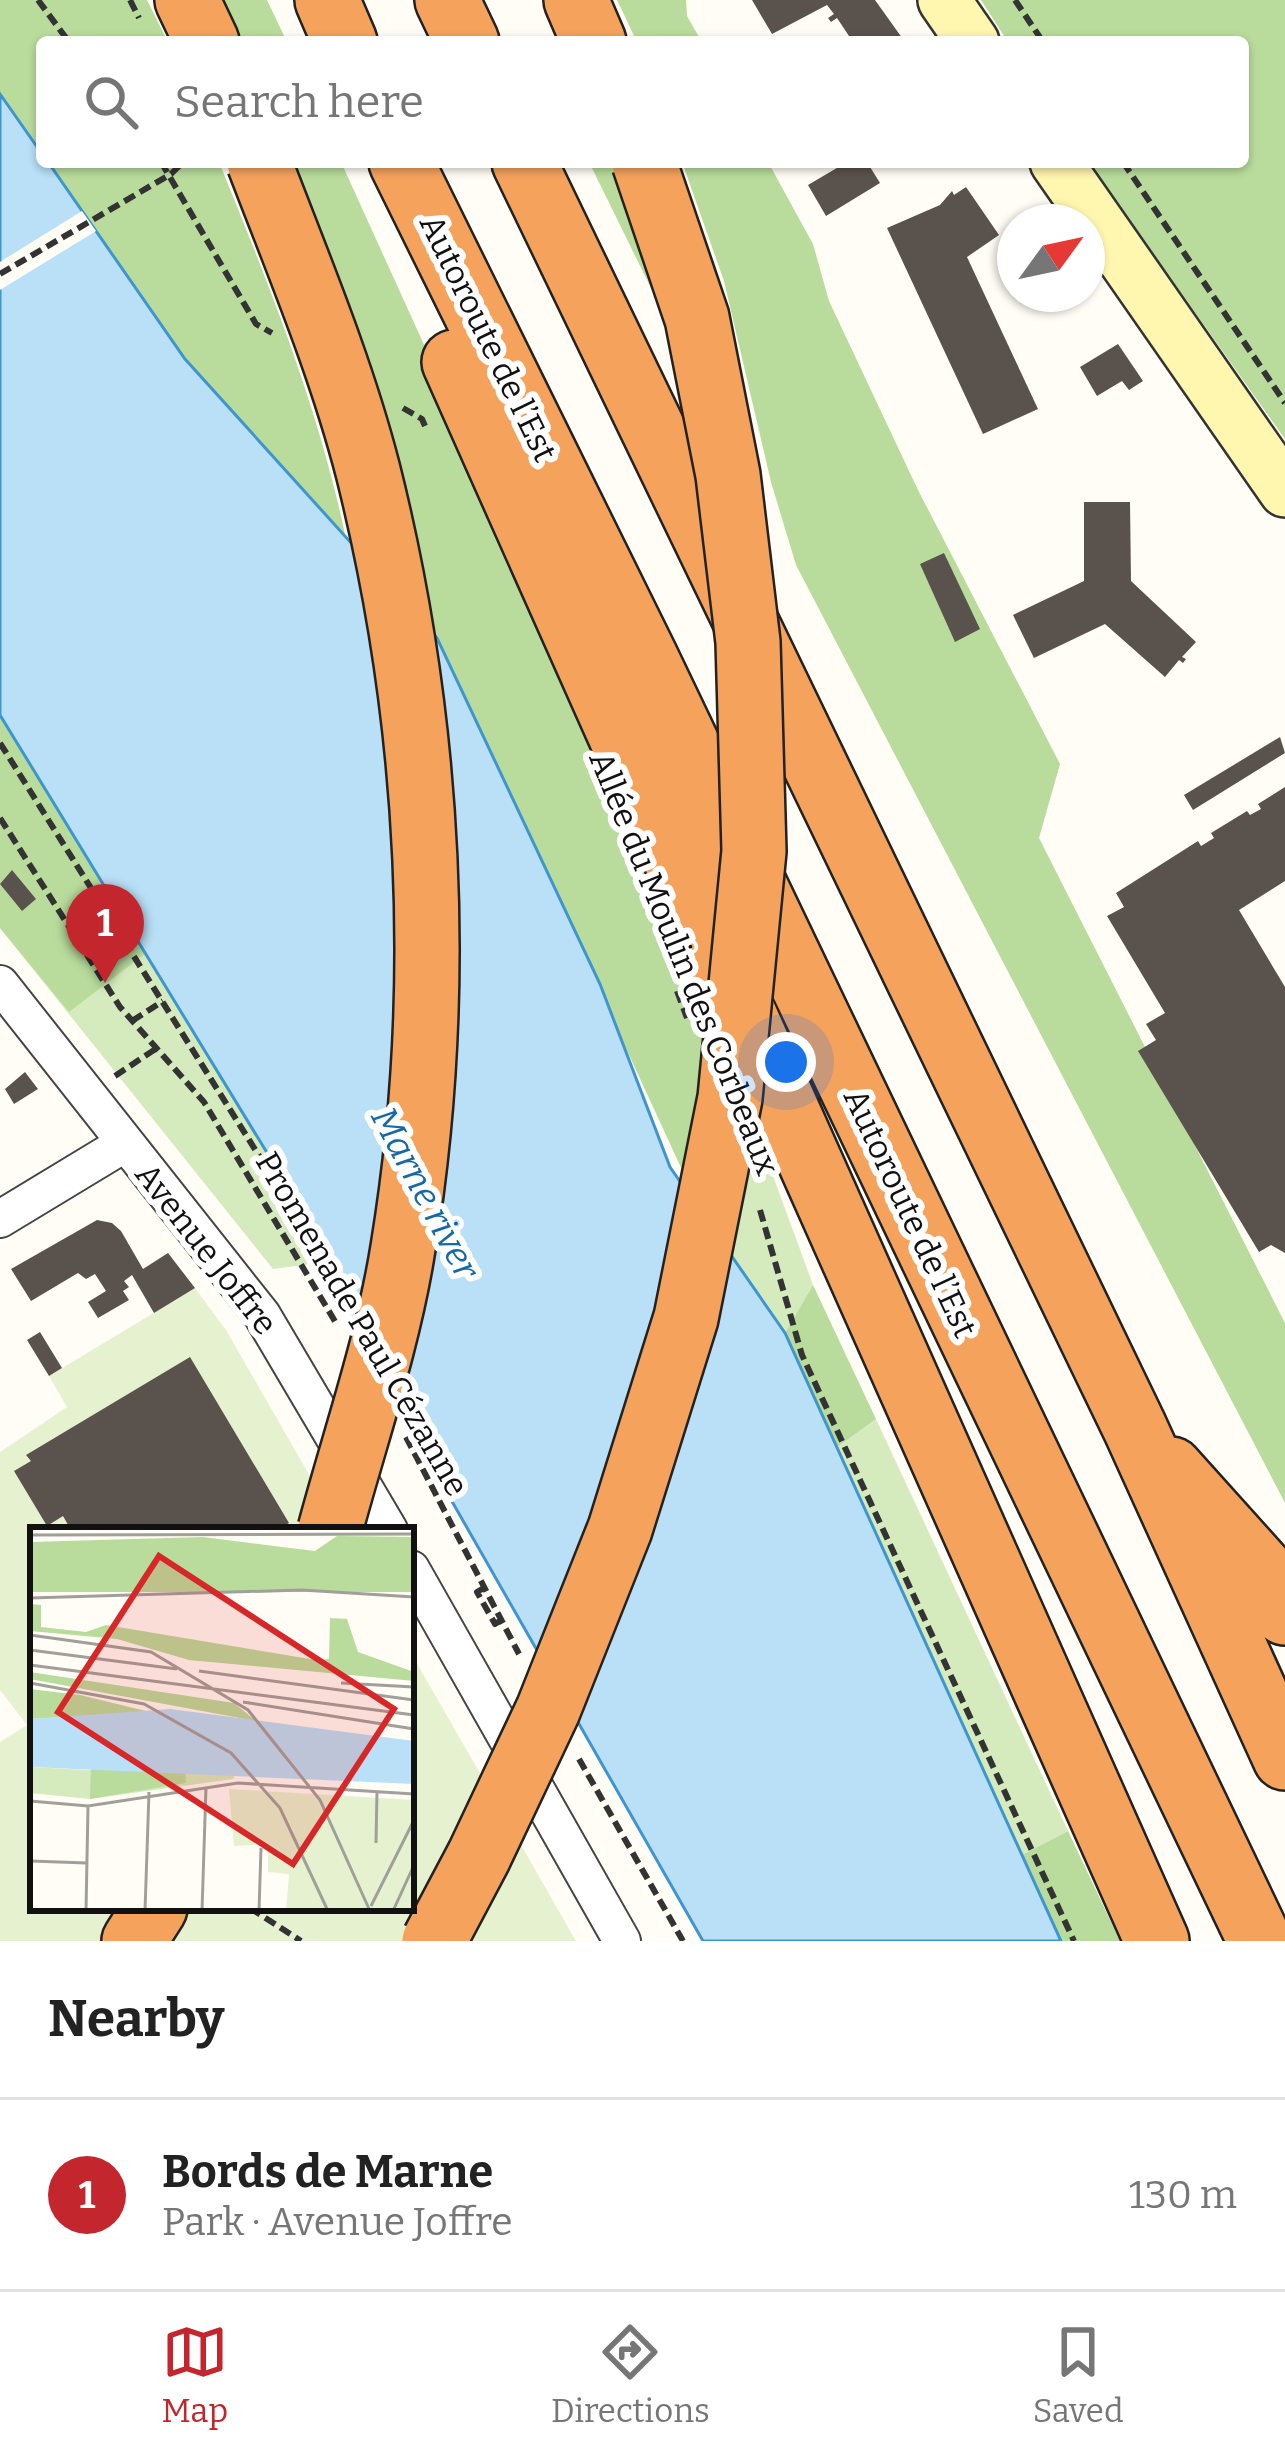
<!DOCTYPE html>
<meta charset="utf-8">
<style>
:root{--surface:#fff;--page:#f6f6f6;--text:#222;--muted:#767676;--line:#e0e0e0;--accent:#c4262e}
body{margin:0;font-family:Bitter,serif;background:var(--page);color:var(--text)}
.compass{position:absolute;left:997px;top:204px;width:108px;height:108px;border-radius:50%;background:var(--surface);box-shadow:0 3px 9px #0004;rotate:57deg}
.you{position:absolute;left:786px;top:1062px;width:42px;height:42px;margin:-30px;border:9px solid #fff;border-radius:50%;background:#1a73e8;box-shadow:0 0 0 18px #1a73e833}
.badge{display:grid;place-items:center;width:78px;height:78px;border-radius:50%;background:var(--accent);color:#fff;font-size:39px;font-weight:700}
.pin{position:absolute;translate:-50% -99px;filter:drop-shadow(0 3px 6px #0008)}
.pin::after{content:'';position:absolute;top:63px;width:42px;height:36px;background:inherit;clip-path:polygon(0 0,100% 0,50% 100%)}
.list{margin:0;padding:0;list-style:none}
h2{display:flex;justify-content:space-between;align-items:center;height:156px;margin:0;padding:0 48px;font-size:51px}
h2 small{font-size:39px;font-weight:400;color:var(--muted)}
.list li{display:grid;grid-template-columns:78px 1fr auto;gap:36px;align-items:center;box-sizing:border-box;height:192px;padding:0 48px;border-top:3px solid var(--line)}
.list b{display:block;font-size:45px;white-space:nowrap}
.list p{margin:0;font-size:39px;white-space:nowrap;color:var(--muted)}
.list em{font-size:39px;font-style:normal;color:var(--muted)}
.icon{flex:none;width:66px;height:66px;fill:none;stroke:currentColor;stroke-width:2;stroke-linecap:round;stroke-linejoin:round}
.map{position:relative;flex:none;width:1285px;height:1941px;overflow:hidden}
.search{position:absolute;background:var(--surface);box-shadow:0 3px 9px #0004;left:36px;right:36px;top:36px;height:132px;display:flex;align-items:center;gap:30px;box-sizing:border-box;padding:0 42px;border-radius:12px;color:var(--muted);font-size:45px}
.sheet{height:348px;background:var(--surface)}
nav{display:flex;justify-content:space-around;align-items:center;box-sizing:border-box;height:168px;border-top:3px solid var(--line);background:var(--surface);font-size:33px;color:var(--muted)}
nav a{display:grid;justify-items:center;gap:6px}
nav .on{color:var(--accent)}
.map>svg:first-child{display:block}
</style>
<div class="map">
<svg width="1285" height="1941" viewBox="0 0 1285 1941">
<rect width="100%" height="100%" fill="#fffdf5"/>
<path fill="#d5ebbd" d="M0,715L333,1261L273,1269L0,928Z
M757,1132L813,1285L785,1333L732,1256Z
M876,1419L1068,1831L1022,1855L836,1448Z"/>
<path fill="#b9dc9c" d="M0,0H147L168,42H42V154L0,94Z
M222,0H267L287,42H242Z
M617,0H686L687,16L702,42H637Z
M981,0H1285V439L1088,162H1243V42H1008Z
M47,162H219C269,285 319,408 346,539L185,359Z
M292,162H341L716,987L689,1185L437,638L393,463Z
M589,162H618L677,341Z
M682,162H768L813,244L829,301L918,490L1060,764L1039,838L1285,1323V1503L796,565L771,482L724,281Z
M0,715L146,953L69,1012L0,928Z
M813,1285L876,1419L836,1448L785,1333Z
M1068,1831L1120,1941H1061L1022,1855Z"/>
<path fill="#e6f2cf" d="M195,1288L226,1330L341,1530H33V1908H411V1653L576,1941H0V1742L27,1725L0,1690V1452L67,1407L49,1376Z"/>
<path fill="#b9e0f7" stroke="#3f96cf" stroke-width="3" d="M0,94L42,154V162H48L185,359L437,638L600,984L670,1167L785,1333L1061,1941H703L321,1272L333,1261L0,715Z"/>
<path fill="#fffdf5" d="M82,211L96,231L0,290V262Z"/>
<path fill="#5a524d" d="M752,0H875L905,42H853L837,18L831,22L828,18L834,14L827,5L772,34Z
M847,162H867L880,183L826,216L808,185Z
M966,187L999,235L967,257L1038,409L983,434L887,228L940,205L952,191L954,195Z
M1118,344L1143,381L1129,390L1122,381L1097,396L1080,367Z
M1084,502H1130L1131,581L1196,642L1182,657L1186,659L1183,663L1179,660L1165,677L1105,624L1034,658L1013,615L1084,581Z
M944,553L980,629L955,642L920,564Z
M1280,737L1285,753L1193,810L1184,795Z
M1285,787V881L1239,910L1285,987V1253L1271,1245L1259,1252L1138,1051L1156,1040L1146,1024L1165,1013L1107,916L1124,907L1116,893L1198,841L1201,846L1214,838L1211,833L1247,811L1250,815L1261,809L1258,804Z
M12,870L36,899L22,911L0,884Z
M25,1072L38,1089L14,1104L5,1089Z
M97,1220L112,1223L121,1231L143,1269L168,1253L195,1288L154,1313L132,1275L124,1281L129,1287L123,1291L129,1300L98,1318L88,1302L106,1291L95,1274L86,1279L78,1273L31,1301L11,1269Z
M40,1332L62,1368L49,1376L27,1340Z
M190,1357L289,1523L277,1530H71L63,1516L47,1526L14,1471L31,1461L26,1455Z"/>
<g fill="none" stroke-linecap="round" stroke-linejoin="round">
<g stroke="#444" stroke-width="40">
<path id="street" d="M0,984L262,1315L389,1530
M0,1219L124,1144
M411,1569L622,1941"/>
</g>
<g stroke="#333" stroke-width="56">
<path id="secondary" d="M944,0L973,42
M1056,162L1285,491"/>
</g>
<g stroke="#222" stroke-width="68">
<path id="highway" d="M187,0L207,42
M327,0L345,42
M447,0L467,42
M576,0L594,42
M401,162L646,658L1260,1941
M524,162L1135,1428L1285,1758
M454,362L1157,1941
M1171,1469L1260,1568L1285,1613
M134,1941L155,1908"/>
</g>
<path stroke="#333" stroke-width="6" stroke-dasharray="12 6" stroke-linecap="butt" d="M38,0L69,42
M130,0L139,18
M1015,0L1043,42
M161,162L256,324L272,333
M1123,162L1285,403
M0,274L171,174L183,162
M403,408L422,419L425,426
M0,743L315,1245
M0,818L120,1007L204,1102L336,1323
M677,991L687,1018
M132,1021L163,1001
M115,1076L157,1048
M760,1210L802,1355L1074,1941
M406,1437L519,1654
M55,1529L56,1530
M482,1589L477,1592L495,1624L500,1621
M579,1759L683,1941
M250,1908L301,1941"/>
<use href="#street" stroke="#fff" stroke-width="36"/>
<use href="#secondary" stroke="#fff6b0" stroke-width="51"/>
<use href="#highway" stroke="#f5a25d" stroke-width="63"/>
<g stroke="#222" stroke-width="68" stroke-linecap="butt">
<path id="highway-bridge" d="M259,162C298,264 341,366 368,471C431,722 445,992 403,1248C388,1343 355,1437 330,1530
M434,1941L479,1856L548,1710L620,1529L686,1318L730,1098L754,851L748,642L728,475L697,318L644,162"/>
</g>
<use href="#highway-bridge" stroke="#f5a25d" stroke-width="63"/>
</g>
<g text-anchor="middle" dominant-baseline="central" stroke-width="12" stroke-linejoin="round" paint-order="stroke">
<g font-size="33" fill="#111" stroke="#fff">
<text transform="translate(488 338) rotate(64)">Autoroute de l’Est</text>
<text transform="translate(684 963) rotate(68)">Allée du Moulin des Corbeaux</text>
<text transform="translate(910 1213) rotate(65)">Autoroute de l’Est</text>
<text transform="translate(206 1249) rotate(52)">Avenue Joffre</text>
<text transform="translate(362 1324) rotate(60)">Promenade Paul Cézanne</text>
</g>
<g font-size="36" font-style="italic" fill="#1768a6" stroke="#fff">
<text transform="translate(425 1193) rotate(62)">Marne river</text>
</g>
</g>
<g transform="translate(30 1527)">
<rect width="384" height="384" fill="#fffdf5"/>
<path d="M0,240L77,244H207L203,252L60,272L0,266Z" fill="#d5ebbd"/>
<path d="M307,9L384,10V65H0V15L173,10L285,24ZM0,77L11,78V100L56,105L76,98L286,133L299,132L300,91L317,92L328,125L384,145V154L159,133L87,112L0,104ZM0,145L204,176L226,194L0,152ZM0,162L50,168L120,185L0,192ZM61,241L155,242L156,256L60,272Z" fill="#b9dc9c"/>
<path d="M199,262L384,273V384H256L259,347L238,345V317L204,319Z" fill="#e6f2cf"/>
<path d="M140,182L384,214V257L0,240V192Z" fill="#b9e0f7"/>
<path fill="none" stroke="#a09f9a" stroke-width="3" d="M0,8L384,7M0,71L272,63L384,70M0,108L121,125L218,183L290,273L340,384M0,123L147,142M0,138L384,188M169,144L384,173M0,156L114,177L201,226L250,281L298,384M311,156L384,160M213,175L384,202M0,274L58,279L208,256L384,267M346,316L347,264M0,334L57,336M341,379L384,293M56,384L58,279M115,384L119,265M172,384L176,260M229,384L231,321M363,384L384,338"/>
<path fill="#d62828" fill-opacity="0.15" stroke="#d62828" stroke-width="6" d="M129,29L364,182L263,337L28,185Z"/>
<rect width="384" height="384" fill="none" stroke="#111" stroke-width="6"/>
</g>
</svg>
<svg class="compass" viewBox="-18 -18 36 36"><path d="M0-13l5 13h-10z" fill="#e53935"/><path d="M0 13l5-13h-10z" fill="#767676"/></svg>
<div class="you"></div>
<div class="pin badge" style="left:105px;top:983px">1</div>
<div class="search"><svg class="icon" aria-label="search" viewBox="0 0 24 24"><circle cx="10" cy="10" r="6"/><path d="M15 15l6 6"/></svg>Search here</div>
</div>
<section class="sheet">
<h2>Nearby<small></small></h2>
<ul class="list">
<li><span class="badge">1</span><div><b>Bords de Marne</b><p>Park · Avenue Joffre</p></div><em>130 m</em></li>
</ul>
</section>
<nav>
<a class="on"><svg class="icon" aria-label="map" viewBox="0 0 24 24"><path d="M3 6l6-2 6 2 6-2v14l-6 2-6-2-6 2zM9 4v14M15 6v14"/></svg>Map</a>
<a><svg class="icon" aria-label="directions" viewBox="0 0 24 24"><path d="M12 3l9 9-9 9-9-9zM9 14v-3h6M13 9l2 2-2 2"/></svg>Directions</a>
<a><svg class="icon" aria-label="saved" viewBox="0 0 24 24"><path d="M7 4h10v16l-5-4-5 4z"/></svg>Saved</a>
</nav>
